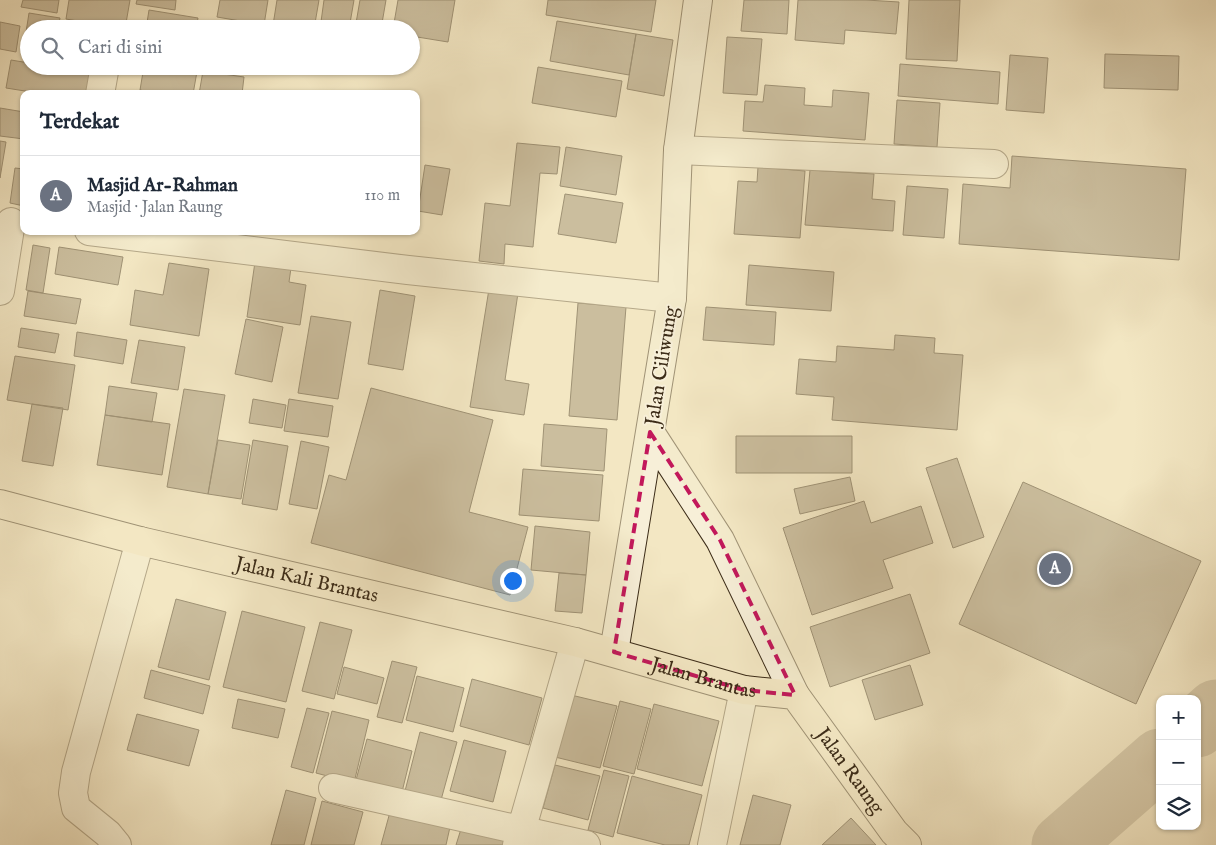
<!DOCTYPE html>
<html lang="id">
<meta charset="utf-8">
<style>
:root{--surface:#fff;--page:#f6f6f7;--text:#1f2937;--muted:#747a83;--line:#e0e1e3;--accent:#db2777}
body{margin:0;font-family:"IM FELL English",serif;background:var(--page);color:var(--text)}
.controls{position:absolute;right:15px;bottom:15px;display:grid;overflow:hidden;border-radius:10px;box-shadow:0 1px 4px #0004}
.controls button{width:45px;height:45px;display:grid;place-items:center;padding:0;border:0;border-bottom:1px solid var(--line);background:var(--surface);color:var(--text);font:25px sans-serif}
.you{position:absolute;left:512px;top:580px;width:18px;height:18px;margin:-12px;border:4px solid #fff;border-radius:50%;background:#1a73e8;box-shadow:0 0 0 8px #1a73e833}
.badge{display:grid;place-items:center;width:32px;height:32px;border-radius:50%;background:var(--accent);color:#fff;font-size:16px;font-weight:700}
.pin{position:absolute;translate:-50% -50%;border:2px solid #fff;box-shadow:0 1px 5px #0006}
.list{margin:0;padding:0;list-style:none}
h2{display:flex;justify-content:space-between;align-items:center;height:65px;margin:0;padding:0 20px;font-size:21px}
h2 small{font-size:16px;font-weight:400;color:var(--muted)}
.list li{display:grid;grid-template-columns:32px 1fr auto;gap:15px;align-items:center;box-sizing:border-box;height:80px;padding:0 20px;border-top:1px solid var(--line)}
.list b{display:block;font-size:19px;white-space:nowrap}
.list p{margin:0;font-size:16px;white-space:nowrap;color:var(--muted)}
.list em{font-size:16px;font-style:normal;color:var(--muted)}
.icon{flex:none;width:28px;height:28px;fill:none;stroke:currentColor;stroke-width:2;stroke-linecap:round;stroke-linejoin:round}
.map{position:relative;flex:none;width:1216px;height:845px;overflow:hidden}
.search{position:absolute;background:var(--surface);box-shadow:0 1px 4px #0004;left:20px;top:20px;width:400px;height:55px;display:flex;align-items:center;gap:12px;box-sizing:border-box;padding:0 18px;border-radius:28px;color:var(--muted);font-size:19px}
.panel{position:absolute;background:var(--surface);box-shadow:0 1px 4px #0004;left:20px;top:90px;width:400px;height:145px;border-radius:10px}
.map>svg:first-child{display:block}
</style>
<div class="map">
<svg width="1216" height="845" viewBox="0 0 1216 845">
<rect width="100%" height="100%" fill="#f3e7c3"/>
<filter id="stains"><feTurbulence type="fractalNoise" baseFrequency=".004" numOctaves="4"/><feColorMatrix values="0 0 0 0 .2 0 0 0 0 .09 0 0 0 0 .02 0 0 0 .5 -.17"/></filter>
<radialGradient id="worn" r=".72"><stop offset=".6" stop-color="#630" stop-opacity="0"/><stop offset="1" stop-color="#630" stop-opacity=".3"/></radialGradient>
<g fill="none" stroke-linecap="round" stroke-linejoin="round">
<path stroke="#b5a789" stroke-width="61" d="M1197,727L1216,710
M1062,845L1160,759"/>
</g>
<path fill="#9b8d71" stroke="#3c2c18" d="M23,0H59L57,13L21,7Z
M69,0H130L125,29L66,19Z
M137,0H176L175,10L136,4Z
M220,0H268L264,25L217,17Z
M277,0H319L314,29H300L273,25Z
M324,0H354L349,29H320Z
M360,0H386L381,29H355Z
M398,0H455L448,42L411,36V29H393Z
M548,0H656L651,32L546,15Z
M744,0H789L787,34L741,31Z
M798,0H866L899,2L896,34L845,30L844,44L795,40Z
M909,0H960L957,61L906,59Z
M149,10L198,18L196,29H146Z
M29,13L60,18L58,29H29V46L24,45Z
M557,21L636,34L629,75L550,61Z
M0,22L20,26L16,52L0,49Z
M636,34L673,40L664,96L627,89Z
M727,37L762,39L757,95L723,93Z
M1105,54L1179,56L1178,90L1104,88Z
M1010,55L1048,58L1044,113L1006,110Z
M11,60L29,63V66H49L96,74L92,94H44L6,88Z
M900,64L1000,72L998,104L898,96Z
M144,66H198L193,94H159L140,90Z
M538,67L622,81L616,117L532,103Z
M203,71L244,77L242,94H199Z
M765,85L805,88L804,105L832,107L833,90L869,93L865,140L743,131L745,101L763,102Z
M897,100L940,103L937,147L894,144Z
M0,108L24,112V139L0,136Z
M0,141L6,142L0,178Z
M517,143L560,147L557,174L540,173L533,247L505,244L504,264L479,261L485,203L510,206Z
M566,147L622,156L616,195L560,186Z
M1012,156L1186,169L1179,260L959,244L963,184L1010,188Z
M425,165L450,169L442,215L418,211Z
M758,167L805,171L800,238L734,234L738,181L757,182Z
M15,168L24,169V206L10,203Z
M810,170L874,174L872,199L895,201L893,231L805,225Z
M907,186L948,189L944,238L903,235Z
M565,194L623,203L616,243L558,234Z
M33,245L50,248L43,293L26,290Z
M59,247L123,257L118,285L55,274Z
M255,262L291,268L289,282L306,285L300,325L247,317Z
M169,263L209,269L199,336L130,325L135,290L163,295Z
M749,265L834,272L831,311L746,305Z
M489,289L518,293L505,380L529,384L524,415L470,407Z
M380,290L415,296L403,370L368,364Z
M28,291L81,299L76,324L24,316Z
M578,303L626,307L617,420L569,416Z
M706,307L776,312L774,345L703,340Z
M311,316L351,322L338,399L298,393Z
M246,319L283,327L272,382L235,374Z
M21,328L59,334L55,353L18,347Z
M77,332L127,340L123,364L74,356Z
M895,335L935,338L934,353L963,355L957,430L832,420L834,397L796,394L799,359L836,362L837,346L894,350Z
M139,340L185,347L178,390L131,383Z
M15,356L75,365L68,410L7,400Z
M109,386L157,393L152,422L105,415Z
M371,388L493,420L469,512L528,527L510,595L311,543L329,475L346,480Z
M184,389L225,395L208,494L167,487Z
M253,399L286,405L282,428L249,423Z
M289,399L333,406L328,437L284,431Z
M32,404L63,408L53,466L22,461Z
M105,415L170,424L162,475L97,465Z
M544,424L607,429L604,471L541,466Z
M736,436H852V473H736Z
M218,440L250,445L241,499L208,494Z
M253,440L288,446L277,510L242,504Z
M301,441L329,447L317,509L289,504Z
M957,458L984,537L953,548L926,468Z
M523,469L603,475L599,521L519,515Z
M850,477L855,501L800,514L794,489Z
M1023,482L1201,561L1136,704L959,624Z
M864,501L871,523L921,506L933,543L883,560L893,588L812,615L783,528Z
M535,526L590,532L586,575L531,570Z
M559,573L586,575L582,613L555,611Z
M910,594L930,653L830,687L810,627Z
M176,599L226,612L209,680L158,667Z
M242,611L305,627L286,702L223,687Z
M320,622L352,630L334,699L302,691Z
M392,661L417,667L402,723L377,717Z
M910,665L923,705L875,720L862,680Z
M344,667L384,678L377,704L337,694Z
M151,670L210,686L203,714L144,698Z
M417,676L464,688L453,732L406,720Z
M472,679L542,698L529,745L460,726Z
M571,695L617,706L600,768L555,757Z
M238,699L285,709L278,738L232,728Z
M620,701L651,709L634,774L603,766Z
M654,704L719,721L702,786L637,769Z
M307,708L329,713L313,773L291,767Z
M332,711L369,720L354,783L316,773Z
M137,714L199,730L189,766L127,750Z
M420,732L457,742L441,800L405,791Z
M367,739L412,751L402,792L356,780Z
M464,740L506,751L493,802L450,791Z
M555,765L600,776L588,820L543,808Z
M604,770L629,776L613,837L588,830Z
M632,776L702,795L689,845H665L617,833Z
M286,790L316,798L304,845H271Z
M753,795L791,805L780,845H740Z
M322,801L363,812L354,845H311Z
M390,812L450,827L446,845H381Z
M851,818L876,845H822Z
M461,829L509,841L508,845H456Z"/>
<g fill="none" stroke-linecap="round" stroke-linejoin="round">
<g stroke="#6a5b43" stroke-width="30">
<path id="street" d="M100,94L105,66
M678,150L994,164
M89,231L408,270L672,298
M0,291L11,222
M333,788L586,845
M117,845L108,834L76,808L73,793L76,772L140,541
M517,845L575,642
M712,845L744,690"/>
</g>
<g stroke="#3c2c18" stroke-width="30">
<path id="secondary" d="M698,0L678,150L672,298L650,432L720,540L795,695
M614,652L650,432"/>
</g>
<g stroke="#3c2c18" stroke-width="30">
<g id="primary">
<path id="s1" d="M0,504L140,541L575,642L744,690L795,695L894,832L907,845"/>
</g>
</g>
<use href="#street" stroke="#f7efd8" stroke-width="28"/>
<use href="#secondary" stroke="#f7efd8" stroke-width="28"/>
<use href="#primary" stroke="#f3e7c3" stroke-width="28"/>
</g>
<path d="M0 0H1216V845H0ZM650,432L720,540L795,695L744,690L614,652Z" fill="#f3e7c3" fill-opacity=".55" fill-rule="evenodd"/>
<path fill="none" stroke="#c2185b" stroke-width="4" stroke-dasharray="10 6" stroke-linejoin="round" d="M650,432L720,540L795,695L744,690L614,652Z"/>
<g text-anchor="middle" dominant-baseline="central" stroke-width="4" stroke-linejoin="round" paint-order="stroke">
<g font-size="20" fill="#3c2c18" stroke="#f7efd8">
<text transform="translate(662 366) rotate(-81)">Jalan Ciliwung</text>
<text stroke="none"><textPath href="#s1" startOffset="316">Jalan Kali Brantas</textPath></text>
<text stroke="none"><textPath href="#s1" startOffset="725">Jalan Brantas</textPath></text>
<text stroke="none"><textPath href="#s1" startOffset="912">Jalan Raung</textPath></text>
</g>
</g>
<rect width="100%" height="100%" filter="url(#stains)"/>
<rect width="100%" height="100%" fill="url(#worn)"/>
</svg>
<div class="controls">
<button>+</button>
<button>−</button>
<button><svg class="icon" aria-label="layers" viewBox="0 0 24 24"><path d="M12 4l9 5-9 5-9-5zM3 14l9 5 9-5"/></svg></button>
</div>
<div class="you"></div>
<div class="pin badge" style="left:1055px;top:569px;background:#6b7280">A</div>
<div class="search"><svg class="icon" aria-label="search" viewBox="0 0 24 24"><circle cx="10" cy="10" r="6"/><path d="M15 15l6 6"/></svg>Cari di sini</div>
<section class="panel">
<h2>Terdekat<small></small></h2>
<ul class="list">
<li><span class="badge" style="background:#6b7280">A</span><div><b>Masjid Ar-Rahman</b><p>Masjid · Jalan Raung</p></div><em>110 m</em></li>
</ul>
</section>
</div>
